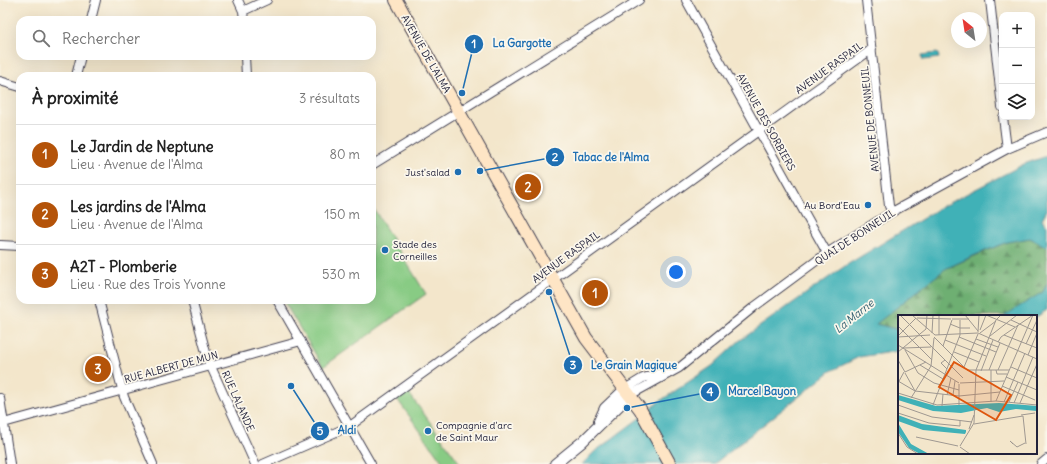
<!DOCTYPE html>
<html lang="fr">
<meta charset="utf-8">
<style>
:root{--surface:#fff;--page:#f6f6f6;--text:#222;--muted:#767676;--line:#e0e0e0;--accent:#b45309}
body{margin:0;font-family:Delius,sans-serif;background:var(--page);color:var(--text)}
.controls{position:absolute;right:12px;top:12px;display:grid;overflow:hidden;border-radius:8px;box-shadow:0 4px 16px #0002}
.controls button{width:36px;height:36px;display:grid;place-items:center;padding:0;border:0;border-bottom:1px solid var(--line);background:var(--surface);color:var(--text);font:20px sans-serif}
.compass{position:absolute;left:951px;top:12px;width:36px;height:36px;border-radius:50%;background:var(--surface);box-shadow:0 4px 16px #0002;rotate:330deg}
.you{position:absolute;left:676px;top:272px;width:14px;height:14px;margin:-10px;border:3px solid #fff;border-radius:50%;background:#1a73e8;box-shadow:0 0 0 6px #1a73e833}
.badge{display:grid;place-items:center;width:26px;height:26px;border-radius:50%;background:var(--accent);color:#fff;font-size:13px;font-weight:700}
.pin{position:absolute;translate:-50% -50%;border:2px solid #fff;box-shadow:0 1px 4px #0006}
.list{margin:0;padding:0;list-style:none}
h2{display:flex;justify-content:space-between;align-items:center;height:52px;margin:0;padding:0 16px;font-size:17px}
h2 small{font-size:13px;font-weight:400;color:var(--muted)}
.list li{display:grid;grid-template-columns:26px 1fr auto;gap:12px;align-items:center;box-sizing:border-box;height:60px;padding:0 16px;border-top:1px solid var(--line)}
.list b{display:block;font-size:15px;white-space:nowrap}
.list p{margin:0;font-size:13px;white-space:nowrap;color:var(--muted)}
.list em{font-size:13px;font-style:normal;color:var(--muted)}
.icon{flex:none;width:22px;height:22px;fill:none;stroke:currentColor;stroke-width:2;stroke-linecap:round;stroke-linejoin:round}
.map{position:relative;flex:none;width:1047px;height:464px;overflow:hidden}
.search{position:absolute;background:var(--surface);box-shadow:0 4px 16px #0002;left:16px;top:16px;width:360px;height:44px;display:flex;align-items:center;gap:10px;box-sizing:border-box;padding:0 14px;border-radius:12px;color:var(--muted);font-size:15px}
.panel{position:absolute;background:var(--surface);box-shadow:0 4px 16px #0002;left:16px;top:72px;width:360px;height:232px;border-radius:12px}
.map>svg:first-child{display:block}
</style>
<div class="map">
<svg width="1047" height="464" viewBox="0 0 1047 464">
<defs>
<pattern id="forest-firs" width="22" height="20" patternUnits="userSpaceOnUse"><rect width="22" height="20" fill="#6eaf72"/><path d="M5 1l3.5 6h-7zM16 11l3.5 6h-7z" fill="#5a8e5f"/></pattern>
</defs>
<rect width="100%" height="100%" fill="#fbf7ec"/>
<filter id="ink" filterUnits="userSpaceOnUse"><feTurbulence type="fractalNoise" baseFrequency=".025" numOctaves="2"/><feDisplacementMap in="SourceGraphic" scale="8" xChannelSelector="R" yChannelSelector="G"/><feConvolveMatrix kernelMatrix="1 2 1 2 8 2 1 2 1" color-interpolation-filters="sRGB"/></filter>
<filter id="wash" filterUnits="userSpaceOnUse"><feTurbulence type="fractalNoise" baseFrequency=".012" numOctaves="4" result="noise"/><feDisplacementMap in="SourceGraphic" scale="16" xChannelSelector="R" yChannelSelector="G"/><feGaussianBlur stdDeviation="0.9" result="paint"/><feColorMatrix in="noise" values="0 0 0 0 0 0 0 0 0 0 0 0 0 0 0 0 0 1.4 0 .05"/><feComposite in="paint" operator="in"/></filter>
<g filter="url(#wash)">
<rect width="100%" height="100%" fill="#f3e6cb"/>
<path fill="#88cb84" stroke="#557660" d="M372,206L426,294L323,367L283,300H372Z
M408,392L459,462L460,464H444L397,399Z"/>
<path fill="url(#forest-firs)" stroke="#486856" d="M1030,238L1047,247V283L1043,292L1005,316H899V330L876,324L945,269L1007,242Z"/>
<path fill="#40b1b7" stroke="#316a79" d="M938,53L939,58L923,60L922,55Z
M1047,156V210L1042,219L1047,225V247L1030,238L1007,242L973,256L945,269L876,324L899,330V351L859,357L831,371L714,464H582L594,452L649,411L654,405L712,366L739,341L845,266L943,206L1024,164Z
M1047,283V310L1036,317L1004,316L1043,292Z"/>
</g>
<g filter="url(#ink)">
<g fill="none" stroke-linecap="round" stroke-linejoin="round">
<g stroke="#413f51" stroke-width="10">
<path id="minor" d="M238,0L243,11L244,20
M686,0L827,253
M866,0L889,206L892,212
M990,0L1002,107
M243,11L267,0
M91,20L96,0
M245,56L246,76
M76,76L81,56
M0,81L20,87
M1003,117L1007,149
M372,165L639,0
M0,245L20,246
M99,300L124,397L153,464
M192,300L208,360L255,464
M277,300L371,464
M625,389L643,378L674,369
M630,395L679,368L754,307L827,253L892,212L1007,149L1047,132
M0,398L10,464
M0,424L301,341
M263,464L350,426L872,49
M1041,464L1047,459"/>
</g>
<g stroke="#413f51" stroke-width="12">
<path id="tertiary" d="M599,421L605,408L625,389
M555,464L582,442L630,395"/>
</g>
<g stroke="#413f51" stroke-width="14">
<path id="secondary" d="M396,0L586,338L640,409L670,464"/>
</g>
<use href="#minor" stroke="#fff" stroke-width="8"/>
<use href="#tertiary" stroke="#fff" stroke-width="10"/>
<use href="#secondary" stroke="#fee5c5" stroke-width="12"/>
</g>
</g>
<g fill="#1f6fb2" stroke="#fbf7ec" stroke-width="1.5">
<circle cx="458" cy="172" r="4"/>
<circle cx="868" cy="205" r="4"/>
<circle cx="385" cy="250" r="4"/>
<circle cx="428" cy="431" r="4"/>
</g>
<g text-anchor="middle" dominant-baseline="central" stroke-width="3.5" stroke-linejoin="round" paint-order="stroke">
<g font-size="10" fill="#22223b" stroke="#fbf7ec">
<text transform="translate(426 54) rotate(60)">AVENUE DE L'ALMA</text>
<text transform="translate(829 68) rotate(-36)">AVENUE RASPAIL</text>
<text transform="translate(870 119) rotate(-96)">AVENUE DE BONNEUIL</text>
<text transform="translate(766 122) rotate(61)">AVENUE DES SORBIERS</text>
<text transform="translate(855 237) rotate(-33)">QUAI DE BONNEUIL</text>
<text transform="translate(566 257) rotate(-36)">AVENUE RASPAIL</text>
<text transform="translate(171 367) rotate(-15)">RUE ALBERT DE MUN</text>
<text transform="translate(238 401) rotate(66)">RUE LALANDE</text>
</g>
<g font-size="10" fill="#22223b" stroke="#fbf7ec" text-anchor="end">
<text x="450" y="172">Just'salad</text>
<text x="860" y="205">Au Bord'Eau</text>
<text x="393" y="244" text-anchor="start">Stade des<tspan x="393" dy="12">Corneilles</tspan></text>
<text x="436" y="425" text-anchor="start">Compagnie d'arc<tspan x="436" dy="12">de Saint Maur</tspan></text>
</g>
<g font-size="11" font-style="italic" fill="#2e5b6d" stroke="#fbf7ec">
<text transform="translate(854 316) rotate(-39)">La Marne</text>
</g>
</g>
<g transform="translate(898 315)">
<rect width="139" height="139" fill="#f3e6cb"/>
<path d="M0,80L38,91L101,88L139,91V96L118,94L101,97L89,93L63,98L35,96L0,85ZM0,100L24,109L68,115V117L67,119L25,115L0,106ZM0,108L13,129L31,139H22L11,133L0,117Z" fill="#40b1b7"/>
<path fill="none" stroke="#9f9891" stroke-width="1" d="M2,0L65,63M14,0L37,20L80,18M67,0L80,16M88,0L117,12M19,3L53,4M54,4H71M113,5L139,17M52,9L62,13H72M0,11L34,45M82,15L88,0M80,17L81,0M34,18L35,0M80,18L139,44M82,18L98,6M41,20V0M106,20L139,33M0,21L18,3M92,21L119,0M0,22L32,20M36,22L69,55M61,22L98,37M78,24L100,32M47,25L88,41M100,27L103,22L135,0M128,29L139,5M0,30L61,68M45,31L54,5M6,33L33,32M7,35L20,58L36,68L61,75M0,37L28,14L29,0M56,37L81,47M130,40L139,18M0,45L7,57M47,45L43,48L49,54M22,50L45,64M66,52L80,19M113,52L139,63M69,55H111M91,55L102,28M98,55L99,59H109M100,55L120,10M83,56L95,25M7,57L28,47M7,58L17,76M108,62L139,75M0,66L17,76L61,81L102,77M0,68L6,57M62,68L106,66M104,71L137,85M0,78L39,90L98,86L139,90M49,80L53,63M55,80L57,66M13,83L33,51L36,23M98,86L135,0M93,87V55M106,87L127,38M111,87L120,67M116,88L135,42M122,88L139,49M0,90L34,102L74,107M35,90L62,20V5M61,90V69M44,91L45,79M0,98L31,108L62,111V105M123,100L137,98M76,109L125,101L128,129M71,114L76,100M0,118L9,132L20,139M18,122L60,131M115,129L112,126L119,132L127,128M62,131L76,108L78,55L98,5L103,0M62,132L72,139"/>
<path fill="#de560e" fill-opacity="0.15" stroke="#de560e" stroke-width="2" d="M56,47L113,80L98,105L41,72Z"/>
<rect width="139" height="139" fill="none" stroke="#22223b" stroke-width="2"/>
</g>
<path fill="none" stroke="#1f6fb2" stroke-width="1.5" d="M462 93L474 44M480 171L555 157M549 292L573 365M627 408L710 392M291 386L320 431"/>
<g fill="#1f6fb2" stroke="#fbf7ec" stroke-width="1.5">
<circle cx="462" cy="93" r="4"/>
<circle cx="480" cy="171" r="4"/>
<circle cx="549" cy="292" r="4"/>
<circle cx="627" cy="408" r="4"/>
<circle cx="291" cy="386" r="4"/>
<circle cx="474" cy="44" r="10"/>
<circle cx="555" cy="157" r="10"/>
<circle cx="573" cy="365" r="10"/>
<circle cx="710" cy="392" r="10"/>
<circle cx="320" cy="431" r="10"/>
</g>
<g font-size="12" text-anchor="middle" font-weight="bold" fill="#fff">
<text x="474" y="48">1</text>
<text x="555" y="161">2</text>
<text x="573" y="369">3</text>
<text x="710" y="396">4</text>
<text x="320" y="435">5</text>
</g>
<g font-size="11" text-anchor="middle" font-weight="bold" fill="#1f6fb2" stroke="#fbf7ec" stroke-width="3.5" stroke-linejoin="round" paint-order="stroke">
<text x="522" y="47">La Gargotte</text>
<text x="611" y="161">Tabac de l'Alma</text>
<text x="634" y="369">Le Grain Magique</text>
<text x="762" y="395">Marcel Bayon</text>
<text x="347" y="434">Aldi</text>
</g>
</svg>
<div class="controls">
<button>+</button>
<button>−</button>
<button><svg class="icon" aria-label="layers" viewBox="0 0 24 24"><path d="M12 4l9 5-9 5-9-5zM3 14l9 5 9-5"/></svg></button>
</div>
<svg class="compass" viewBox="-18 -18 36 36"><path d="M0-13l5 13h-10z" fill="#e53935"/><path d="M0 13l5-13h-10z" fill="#767676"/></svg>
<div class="you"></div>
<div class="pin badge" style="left:595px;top:293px">1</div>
<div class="pin badge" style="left:528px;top:187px">2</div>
<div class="pin badge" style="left:98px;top:369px">3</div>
<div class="search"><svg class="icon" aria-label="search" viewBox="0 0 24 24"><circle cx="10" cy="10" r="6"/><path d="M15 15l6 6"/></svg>Rechercher</div>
<section class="panel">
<h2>À proximité<small>3 résultats</small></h2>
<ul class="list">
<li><span class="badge">1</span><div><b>Le Jardin de Neptune</b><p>Lieu · Avenue de l'Alma</p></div><em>80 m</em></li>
<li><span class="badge">2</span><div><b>Les jardins de l'Alma</b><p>Lieu · Avenue de l'Alma</p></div><em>150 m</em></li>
<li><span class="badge">3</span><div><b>A2T - Plomberie</b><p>Lieu · Rue des Trois Yvonne</p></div><em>530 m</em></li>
</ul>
</section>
</div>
